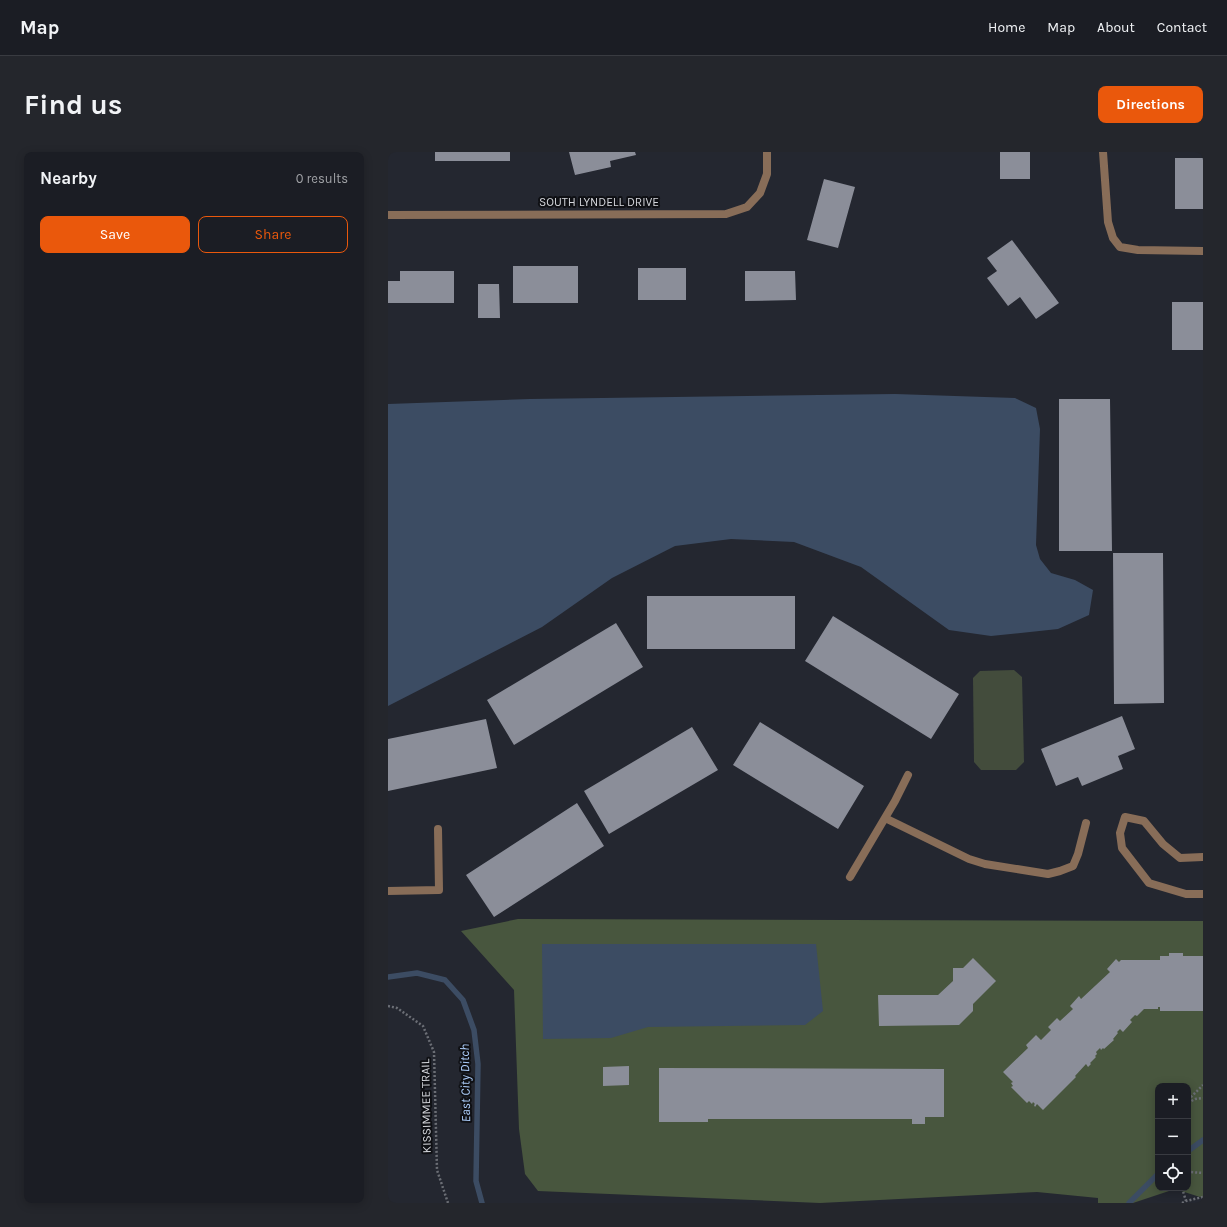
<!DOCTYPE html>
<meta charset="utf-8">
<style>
:root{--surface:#1b1d24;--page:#24262c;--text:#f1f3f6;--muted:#a0a2a6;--line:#393b41;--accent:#ea580c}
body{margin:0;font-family:Karla,sans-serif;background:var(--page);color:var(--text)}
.controls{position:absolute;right:12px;bottom:12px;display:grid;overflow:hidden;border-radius:8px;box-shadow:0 2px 10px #0003}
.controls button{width:36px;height:36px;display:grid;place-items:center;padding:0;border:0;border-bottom:1px solid var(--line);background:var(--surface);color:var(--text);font:20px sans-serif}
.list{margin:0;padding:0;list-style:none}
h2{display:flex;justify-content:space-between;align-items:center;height:52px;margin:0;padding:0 16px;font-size:17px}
h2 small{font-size:13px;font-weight:400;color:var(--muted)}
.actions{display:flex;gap:8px;padding:12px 16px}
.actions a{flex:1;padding:9px 0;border:1px solid var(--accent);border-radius:8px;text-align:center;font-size:14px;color:var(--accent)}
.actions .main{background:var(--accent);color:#fff}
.icon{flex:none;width:22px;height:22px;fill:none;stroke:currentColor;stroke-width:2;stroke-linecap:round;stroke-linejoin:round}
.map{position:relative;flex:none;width:815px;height:1051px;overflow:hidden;border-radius:8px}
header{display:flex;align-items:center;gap:24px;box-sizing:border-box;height:56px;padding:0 20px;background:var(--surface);border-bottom:1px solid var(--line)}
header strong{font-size:19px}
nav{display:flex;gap:22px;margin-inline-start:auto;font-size:14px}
.intro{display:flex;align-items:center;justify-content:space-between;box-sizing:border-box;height:96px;padding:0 24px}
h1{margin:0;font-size:28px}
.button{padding:10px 18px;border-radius:8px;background:var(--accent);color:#fff;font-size:14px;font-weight:700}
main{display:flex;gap:24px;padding:0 24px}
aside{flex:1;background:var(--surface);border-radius:8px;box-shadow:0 2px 10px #0003}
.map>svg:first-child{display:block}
</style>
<header>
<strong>Map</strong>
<nav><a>Home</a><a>Map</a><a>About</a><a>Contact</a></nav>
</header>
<div class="intro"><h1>Find us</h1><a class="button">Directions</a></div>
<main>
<aside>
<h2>Nearby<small>0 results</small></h2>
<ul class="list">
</ul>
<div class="actions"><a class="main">Save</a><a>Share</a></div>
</aside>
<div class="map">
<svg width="815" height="1051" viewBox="0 0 815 1051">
<rect width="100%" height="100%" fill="#242730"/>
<path fill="#434c3c" d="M626,518L634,525L636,610L628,618H593L586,610L585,526L592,519Z"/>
<path fill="#48563e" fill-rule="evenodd" d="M130,767L815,769V1046L787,1037L745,1051H710V1046L649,1040L432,1051L150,1039L137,1022L131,977L126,838L73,779ZM770,934H800V1036H770Z"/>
<path fill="#3c4c63" d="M507,242L627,246L648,256L652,277L648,393L652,407L663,421L687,428L705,438L701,463L670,477L603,484L561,478L473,415L406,390L343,387L287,394L224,426L154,475L0,554V252L142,247Z
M154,792H428L435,859L417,873L260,875L223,886L155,887Z"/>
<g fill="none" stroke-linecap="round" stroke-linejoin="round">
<path stroke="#3c4c63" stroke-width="5.5" d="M0,825L29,821L57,828L75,848L86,878L90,912L88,1029L94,1051
M800,999L815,988
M741,1051L770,1022"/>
</g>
<path fill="#8b8e99" d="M47,0H122V9H47Z
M181,0H247L248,3L222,9L223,15L187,23Z
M612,0H642V27H612Z
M787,6H815V57H787Z
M436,27L467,35L450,96L419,88Z
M624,88L671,151L648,167L632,145L620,154L599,126L609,119L599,106Z
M125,114H190V151H125Z
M250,116H298V148H250Z
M12,119H66V151H0V129H12Z
M357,119H407L408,148L357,149Z
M90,132H111L112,166H90Z
M784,150H815V198H784Z
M671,247H722L724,399H671Z
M725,401H775L776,551L726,552Z
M259,444H407V497H259Z
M445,464L571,542L543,587L417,509Z
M228,471L255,515L126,593L99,548Z
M734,564L747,597L730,604L735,617L694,634L690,625L668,634L653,597Z
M98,567L109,616L0,639V587Z
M372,570L476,634L450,677L345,613Z
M304,575L330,618L221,682L196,639Z
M189,651L216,694L106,765L78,723Z
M781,801H795V804H815V859H772V855H770V857H756L749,864L747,863L742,868L744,870L735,880L732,877L729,880L730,881L725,887L726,888L716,897L715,896L713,898L712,896L708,900L709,902L707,904L708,905L702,911L703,912L700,915L698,912L687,924L688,925L655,958L649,952L647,955L646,953L647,952L645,950L644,952L641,949L639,951L623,935L625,934L623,931L625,930L615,920L640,896L638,893L648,883L653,888L663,878L660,875L669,866L672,869L685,857L682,854L691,844L693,847L722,820L719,817L728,807L731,810L733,808H772V804H781Z
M585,806L608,829L585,852V859L571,873L491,874L490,843H550L565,829V816H575Z
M241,914V933L215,934V915Z
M271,916L556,917V965H537V972H524V967H320V970H271Z"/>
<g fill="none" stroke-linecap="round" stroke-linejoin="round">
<path stroke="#6b6e75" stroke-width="2.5" stroke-dasharray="2 2" stroke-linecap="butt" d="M0,854L9,856L35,874L46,900L49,1018L60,1051
M800,948L815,933
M800,951L807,947L815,946
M800,1018L802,1020L815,1021
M794,1036L798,1049
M794,1051L798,1049L815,1045"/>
<path stroke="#886d58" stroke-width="8" d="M497,666L581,707L597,712L660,722L672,719L685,714L690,702L698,671
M815,705L792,706L775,692L756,669L737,665L732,681L734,696L761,731L798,742H815
M462,725L507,649L520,623
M0,739L51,738L50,677"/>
<path stroke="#886d58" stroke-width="8" d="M715,0L720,70L725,86L732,95L750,98L815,99
M0,63L338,62L359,55L372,41L379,22V0"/>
</g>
<g text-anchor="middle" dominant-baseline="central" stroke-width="4" stroke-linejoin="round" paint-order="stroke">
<g font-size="12" fill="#d5d7dc" stroke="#0f1014">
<text x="211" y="50">SOUTH LYNDELL DRIVE</text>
<text transform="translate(38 954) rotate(-91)">KISSIMMEE TRAIL</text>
</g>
<g font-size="13" font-style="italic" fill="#accdfa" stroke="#0f1014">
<text transform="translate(77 931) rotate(-91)">East City Ditch</text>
</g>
</g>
</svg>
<div class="controls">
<button>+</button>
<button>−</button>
<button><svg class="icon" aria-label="locate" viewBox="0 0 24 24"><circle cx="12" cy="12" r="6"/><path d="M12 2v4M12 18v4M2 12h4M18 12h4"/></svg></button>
</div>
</div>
</main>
